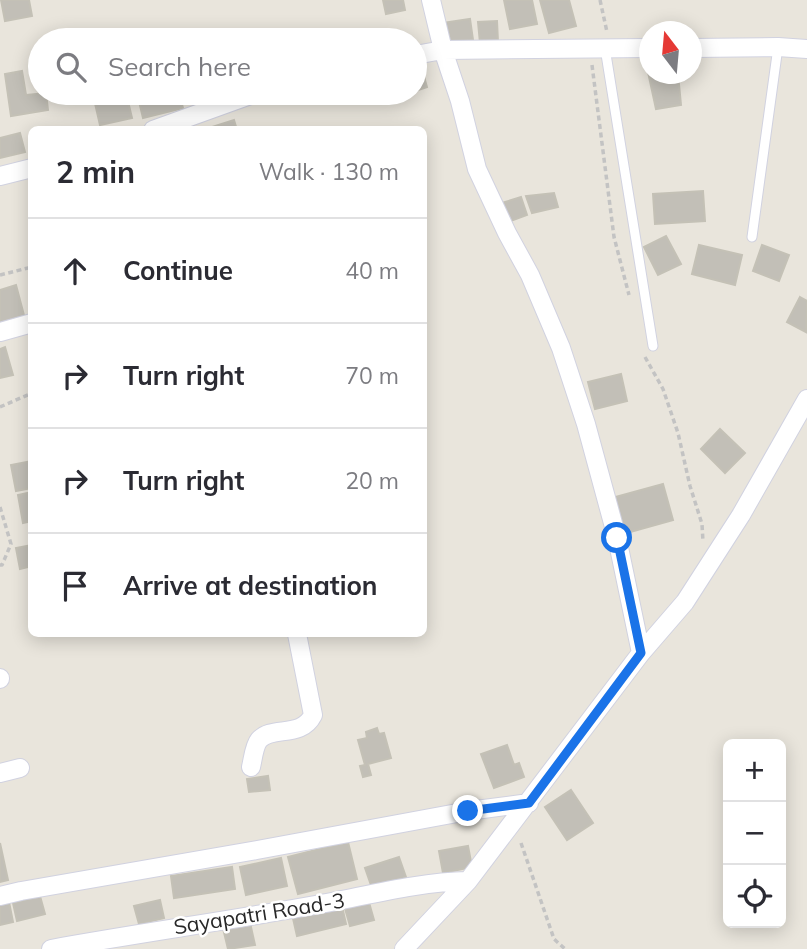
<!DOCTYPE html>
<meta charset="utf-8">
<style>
:root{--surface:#fff;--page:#f7f7f7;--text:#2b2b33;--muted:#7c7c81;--line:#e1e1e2}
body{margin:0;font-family:Mulish,sans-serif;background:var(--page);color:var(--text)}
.controls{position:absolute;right:21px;bottom:21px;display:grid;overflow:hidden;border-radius:10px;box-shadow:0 4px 18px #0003}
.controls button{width:63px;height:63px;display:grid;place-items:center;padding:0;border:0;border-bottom:2px solid var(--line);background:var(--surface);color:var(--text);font:35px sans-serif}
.compass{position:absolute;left:639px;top:21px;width:63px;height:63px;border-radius:50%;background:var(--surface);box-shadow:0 4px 18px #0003;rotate:344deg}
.stop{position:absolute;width:21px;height:21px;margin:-16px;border:5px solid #1a73e8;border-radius:50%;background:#fff}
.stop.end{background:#1a73e8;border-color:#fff;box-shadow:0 2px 7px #0008}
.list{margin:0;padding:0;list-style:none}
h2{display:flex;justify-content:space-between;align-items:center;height:91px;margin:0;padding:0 28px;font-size:30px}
h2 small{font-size:23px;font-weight:400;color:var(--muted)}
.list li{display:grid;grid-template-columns:46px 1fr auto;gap:21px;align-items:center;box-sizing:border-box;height:105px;padding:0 28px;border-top:2px solid var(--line)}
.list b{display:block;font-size:26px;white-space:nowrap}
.list em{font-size:23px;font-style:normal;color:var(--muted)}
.icon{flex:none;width:38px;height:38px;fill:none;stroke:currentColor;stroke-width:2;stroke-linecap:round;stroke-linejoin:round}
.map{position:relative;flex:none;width:807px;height:949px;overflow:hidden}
.search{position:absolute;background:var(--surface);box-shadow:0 4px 18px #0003;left:28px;top:28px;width:399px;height:77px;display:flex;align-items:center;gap:18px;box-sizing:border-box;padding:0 24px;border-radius:38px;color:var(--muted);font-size:26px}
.panel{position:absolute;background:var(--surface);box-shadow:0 4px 18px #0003;left:28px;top:126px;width:399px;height:511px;border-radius:10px}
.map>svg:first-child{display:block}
</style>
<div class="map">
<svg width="807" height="949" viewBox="0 0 807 949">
<rect width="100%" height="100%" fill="#e9e5dc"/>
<path fill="#c2bfb7" stroke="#c4c1b6" stroke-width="2" d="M1,0H29L32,16L5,21Z
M383,0H403L405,10L386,14Z
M504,0H532L537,24L510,29Z
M540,0H569L576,26L549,33Z
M470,19L473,40L445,44L442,23Z
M497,21L498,42L480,43L478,22Z
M421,66L427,87L415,91V68Z
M22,71L26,95L46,93L48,110L11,116L5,74Z
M648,72L678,74L681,105L656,109Z
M122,93H126L132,118L100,125L94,99Z
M137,93H179L183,108L143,118Z
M234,120L237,130H209V128Z
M20,133L25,152L0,158V138Z
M703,191L705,221L655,224L653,194Z
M554,193L558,207L532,213L526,196Z
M521,197L527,215L508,222L502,203Z
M666,236L681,264L658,275L644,247Z
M699,245L742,255L735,285L692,274Z
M762,245L789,255L779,281L753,271Z
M16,285L25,319L0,326V290Z
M800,297L807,301L806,332L787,322Z
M5,347L13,375L0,378V349Z
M621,374L627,401L595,409L588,382Z
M720,429L745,453L725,473L701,449Z
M32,461V488L16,491L11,465Z
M663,484L673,520L623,534L612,498Z
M32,492V521L23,523L18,495Z
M32,545V566L20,569L16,548Z
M377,728L379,734L384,733L391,758L368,764L371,775L363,777L360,766L365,765L358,740L367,738L366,732Z
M507,745L514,765L519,763L524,777L494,788L481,754Z
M268,776L270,790L249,792L247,779Z
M571,790L593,823L567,840L545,807Z
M348,842L357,879L298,894L288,857Z
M0,843L8,880L0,882Z
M468,846L472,867L443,873L439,851Z
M399,857L406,877L372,888L365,868Z
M281,858L287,886L246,895L240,867Z
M232,867L235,889L174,898L171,876Z
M40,896L45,914L17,921L13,903Z
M368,899L374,920L350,926L344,905Z
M160,900L164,918L139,924L134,906Z
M9,902L13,922L0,925V904Z
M341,902L346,924L297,936L292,914Z
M249,918L255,945L228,949L222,924Z"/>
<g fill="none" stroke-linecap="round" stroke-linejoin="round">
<g stroke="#d1d2e0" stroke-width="11">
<path id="lane" d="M605,48L653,346
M752,237L778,47"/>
</g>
<g stroke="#d1d2e0" stroke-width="20">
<path id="street" d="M431,0L443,50L460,101L477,169L507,233L530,275L561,348L586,424L617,538L641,653
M692,48L778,47L807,49
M415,55L443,50L650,48
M153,130L256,93
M0,176L32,168
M0,332L32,323
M0,678V679
M251,767C253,759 254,746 259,740C272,725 301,739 313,715L297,634
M0,773L20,768
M0,896L21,891L257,850L468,811L529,803
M51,949C139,933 227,921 315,905C366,896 417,882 468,881
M404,949L468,881L641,653L685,602L741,515L807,399"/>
</g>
<path stroke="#c3c3c3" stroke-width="3.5" stroke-dasharray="5 3.5" stroke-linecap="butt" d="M600,0L607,32
M592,65L614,237L629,295
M0,275L32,267
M645,357L663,389L678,433L690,486L702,524L703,542
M0,407L32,393
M0,507L11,544L2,565H0
M521,843L554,939L565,949"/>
<use href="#lane" stroke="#fff" stroke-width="9"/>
<use href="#street" stroke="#fff" stroke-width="18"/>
</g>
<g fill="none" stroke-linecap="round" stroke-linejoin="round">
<path stroke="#1a73e8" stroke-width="9" d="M468,811L529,803L641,653L617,538"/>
</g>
<g text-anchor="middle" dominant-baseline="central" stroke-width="5" stroke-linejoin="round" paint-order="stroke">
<g font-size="21" fill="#282828" stroke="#fff">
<text transform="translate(259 913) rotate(-9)">Sayapatri Road-3</text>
</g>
</g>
</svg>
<div class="controls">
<button>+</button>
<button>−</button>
<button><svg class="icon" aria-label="locate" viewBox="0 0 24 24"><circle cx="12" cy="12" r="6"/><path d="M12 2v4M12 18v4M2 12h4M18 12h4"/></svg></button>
</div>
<svg class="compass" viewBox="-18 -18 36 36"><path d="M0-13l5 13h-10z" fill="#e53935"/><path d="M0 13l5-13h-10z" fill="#7c7c81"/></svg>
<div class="stop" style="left:617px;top:538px"></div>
<div class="stop end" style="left:468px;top:811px"></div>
<div class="search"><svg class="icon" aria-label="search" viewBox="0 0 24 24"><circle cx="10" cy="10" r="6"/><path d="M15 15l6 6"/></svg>Search here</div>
<section class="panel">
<h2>2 min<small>Walk · 130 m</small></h2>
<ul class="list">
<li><svg class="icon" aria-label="ahead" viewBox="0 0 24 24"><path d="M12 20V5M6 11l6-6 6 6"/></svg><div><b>Continue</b></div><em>40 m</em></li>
<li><svg class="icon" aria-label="right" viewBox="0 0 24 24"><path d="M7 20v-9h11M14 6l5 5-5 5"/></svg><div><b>Turn right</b></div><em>70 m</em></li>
<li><svg class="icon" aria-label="right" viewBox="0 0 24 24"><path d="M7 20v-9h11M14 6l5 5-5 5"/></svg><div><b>Turn right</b></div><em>20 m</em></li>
<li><svg class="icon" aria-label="arrive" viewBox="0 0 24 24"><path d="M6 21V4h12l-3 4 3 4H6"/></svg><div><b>Arrive at destination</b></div></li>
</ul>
</section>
</div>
